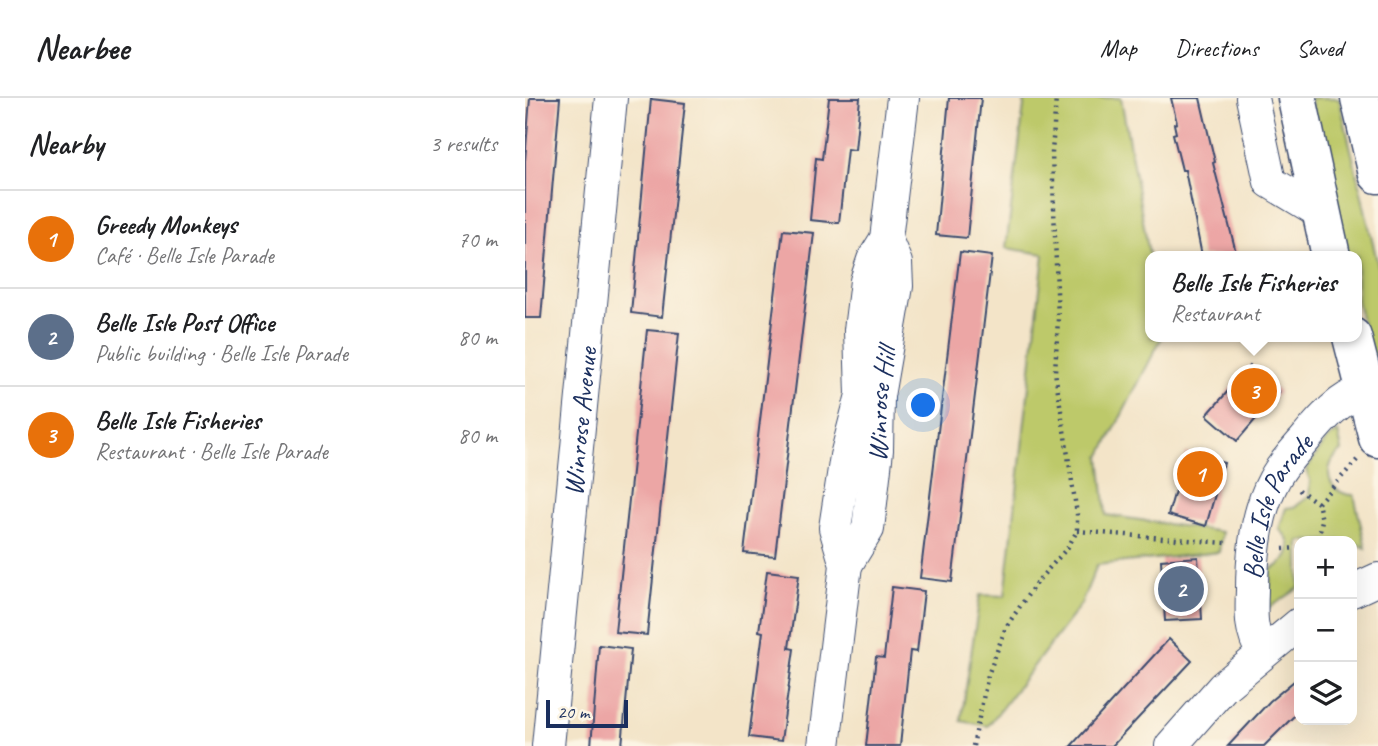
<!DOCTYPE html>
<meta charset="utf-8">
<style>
:root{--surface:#fff;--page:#f2f2f2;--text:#202124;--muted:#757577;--line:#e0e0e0;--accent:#db2777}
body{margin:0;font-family:Caveat,sans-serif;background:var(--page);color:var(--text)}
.controls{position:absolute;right:21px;bottom:21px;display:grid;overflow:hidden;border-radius:14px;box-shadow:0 7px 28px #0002}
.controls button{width:63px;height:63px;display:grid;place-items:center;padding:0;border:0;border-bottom:2px solid var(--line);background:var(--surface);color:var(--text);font:35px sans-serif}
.scale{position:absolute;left:21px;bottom:18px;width:82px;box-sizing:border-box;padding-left:7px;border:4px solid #1b2f5e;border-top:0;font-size:19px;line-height:24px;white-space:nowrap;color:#1b2f5e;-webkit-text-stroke:5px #fcf5e5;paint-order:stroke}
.you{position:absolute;left:399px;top:308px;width:24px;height:24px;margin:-18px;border:5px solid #fff;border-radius:50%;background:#1a73e8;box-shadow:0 0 0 10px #1a73e833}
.badge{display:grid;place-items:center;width:46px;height:46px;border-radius:50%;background:var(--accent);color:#fff;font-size:23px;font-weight:700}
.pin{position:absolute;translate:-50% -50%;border:4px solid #fff;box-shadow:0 2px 7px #0006}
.popup{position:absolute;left:620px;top:153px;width:217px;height:91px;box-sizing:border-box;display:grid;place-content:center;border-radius:14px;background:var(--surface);filter:drop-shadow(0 2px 5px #0005);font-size:23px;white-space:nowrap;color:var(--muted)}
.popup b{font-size:26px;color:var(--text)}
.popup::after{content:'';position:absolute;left:50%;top:100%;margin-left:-14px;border:14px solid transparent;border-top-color:var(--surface)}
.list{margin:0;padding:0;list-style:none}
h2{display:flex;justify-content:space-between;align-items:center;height:91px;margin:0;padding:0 28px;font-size:30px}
h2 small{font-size:23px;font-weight:400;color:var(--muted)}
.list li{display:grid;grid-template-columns:46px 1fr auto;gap:21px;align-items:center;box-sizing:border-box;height:98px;padding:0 28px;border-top:2px solid var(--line)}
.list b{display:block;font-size:26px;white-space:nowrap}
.list p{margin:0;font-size:23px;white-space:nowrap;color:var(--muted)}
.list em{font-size:23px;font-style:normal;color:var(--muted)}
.icon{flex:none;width:38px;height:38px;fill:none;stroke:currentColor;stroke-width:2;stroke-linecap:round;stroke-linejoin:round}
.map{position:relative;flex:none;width:853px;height:648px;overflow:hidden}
header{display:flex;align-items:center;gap:42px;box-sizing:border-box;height:98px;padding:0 35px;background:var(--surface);border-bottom:2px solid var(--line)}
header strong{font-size:33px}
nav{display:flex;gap:38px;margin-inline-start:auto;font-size:24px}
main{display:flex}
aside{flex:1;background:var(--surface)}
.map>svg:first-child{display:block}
</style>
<header>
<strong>Nearbee</strong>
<nav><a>Map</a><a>Directions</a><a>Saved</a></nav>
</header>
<main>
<aside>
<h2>Nearby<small>3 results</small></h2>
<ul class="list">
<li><span class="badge" style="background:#e8710a">1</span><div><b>Greedy Monkeys</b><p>Café · Belle Isle Parade</p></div><em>70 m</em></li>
<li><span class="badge" style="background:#5c6f8a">2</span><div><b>Belle Isle Post Office</b><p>Public building · Belle Isle Parade</p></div><em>80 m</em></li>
<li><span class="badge" style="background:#e8710a">3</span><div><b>Belle Isle Fisheries</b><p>Restaurant · Belle Isle Parade</p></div><em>80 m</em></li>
</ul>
</aside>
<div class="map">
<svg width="853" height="648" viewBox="0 0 853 648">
<rect width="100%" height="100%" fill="#fcf5e5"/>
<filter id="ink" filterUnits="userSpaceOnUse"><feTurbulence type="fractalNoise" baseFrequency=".0143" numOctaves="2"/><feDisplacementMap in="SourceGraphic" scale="14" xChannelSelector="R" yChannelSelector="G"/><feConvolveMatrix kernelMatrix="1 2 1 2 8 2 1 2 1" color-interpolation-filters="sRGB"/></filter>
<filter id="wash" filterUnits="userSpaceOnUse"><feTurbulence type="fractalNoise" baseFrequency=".00686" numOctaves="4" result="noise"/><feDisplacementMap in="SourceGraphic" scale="28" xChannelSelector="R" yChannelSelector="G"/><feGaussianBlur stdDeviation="1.57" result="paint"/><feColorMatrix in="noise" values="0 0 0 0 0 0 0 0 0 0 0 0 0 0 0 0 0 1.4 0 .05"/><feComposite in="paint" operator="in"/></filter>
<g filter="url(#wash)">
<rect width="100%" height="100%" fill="#f3e4c8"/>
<path fill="#bdc96b" stroke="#6c7c64" stroke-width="2" d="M500,0H596L626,167V239H637L575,359L581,417L697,434L694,454L572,467L556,506L463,628L436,623L455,497L480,498L519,156L481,150Z
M785,0H814L853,167V289L832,204V158H822Z
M813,334L817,353C795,367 802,397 829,397L841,450L824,442L774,443V490L744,510L746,472C765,462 772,446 754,431L761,410L770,409L784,398L785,382L781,372L802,341Z"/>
<g id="blocks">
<path fill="#eca6a5" d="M5,0H35L16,220H0V63Z
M304,0H335L330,52L322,51L314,125L285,122L291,60L297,61Z
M424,0H456L442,140L411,137Z
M646,0H675L690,64L688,65L712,158H677L660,72H657L648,36L651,35L649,26L652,25Z
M126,1L160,5L137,219L106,215Z
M258,132L289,135L250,458L219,455Z
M435,154L467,158L427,484L395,480Z
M122,232L154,235L122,537L90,534Z
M725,268L754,294L712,343L682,317Z
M661,355L699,365L681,428L643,417Z
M673,459L677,521L640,523L636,462Z
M242,473L274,477L264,550L269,551L256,643L224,639L238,534L234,533Z
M367,489L399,493L392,554L385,553L375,648H341L351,559L359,560Z
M644,541L667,563L587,648H546Z
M74,547L106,551L97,648H66Z
M774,579V613L739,648H703L745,603Z"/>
</g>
</g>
<g filter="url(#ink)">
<use href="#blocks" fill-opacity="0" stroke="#3b4a6e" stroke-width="2"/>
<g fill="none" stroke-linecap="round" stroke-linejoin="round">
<g stroke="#3b4a6e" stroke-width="34">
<g id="street">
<path d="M727,0L745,84L795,114"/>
<path id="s1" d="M321,467L343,431L352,352L353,298L372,188L371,165L361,141"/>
<path d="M827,493L853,481"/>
<path id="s2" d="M738,555C725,535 726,516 727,492C727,455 731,415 749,382C757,366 771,352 782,339C798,319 816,300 840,292"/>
<path id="s3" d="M23,648L86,0"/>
<path d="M299,648L321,467L310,430L321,358L337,297L335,232L341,183L348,162L361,141L378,0"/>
<path d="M646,648L698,589L774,526"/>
</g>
</g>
<g stroke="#3b4a6e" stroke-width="41">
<path id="secondary" d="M772,0L806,158
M835,0L853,76
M827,239L853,340"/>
</g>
<path stroke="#3b4a6e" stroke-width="4.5" stroke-dasharray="2 5" stroke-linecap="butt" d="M774,392L793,405L797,422L794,439L788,443
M793,405L833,361
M552,433L701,445
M758,451L774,450
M448,648L463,577L481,529L511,485L543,449L552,433V416L530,274L533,221L527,55L531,0"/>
<use href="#street" stroke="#fff" stroke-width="32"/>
<use href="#secondary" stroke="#fff" stroke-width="38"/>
</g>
</g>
<g text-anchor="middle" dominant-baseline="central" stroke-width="7" stroke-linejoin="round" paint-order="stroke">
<g font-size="28" fill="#1b2f5e" stroke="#fcf5e5">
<text stroke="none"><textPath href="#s1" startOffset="168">Winrose Hill</textPath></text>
<text stroke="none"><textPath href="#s3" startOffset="326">Winrose Avenue</textPath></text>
<text stroke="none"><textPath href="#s2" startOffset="154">Belle Isle Parade</textPath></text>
</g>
</g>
</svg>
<div class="controls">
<button>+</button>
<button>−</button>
<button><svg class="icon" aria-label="layers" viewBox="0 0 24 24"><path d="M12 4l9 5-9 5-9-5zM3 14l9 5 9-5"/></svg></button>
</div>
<div class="scale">20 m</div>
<div class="you"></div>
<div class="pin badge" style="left:675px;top:376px;background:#e8710a">1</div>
<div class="pin badge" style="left:656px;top:491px;background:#5c6f8a">2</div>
<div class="pin badge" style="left:729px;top:293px;background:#e8710a">3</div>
<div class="popup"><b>Belle Isle Fisheries</b>Restaurant</div>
</div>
</main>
